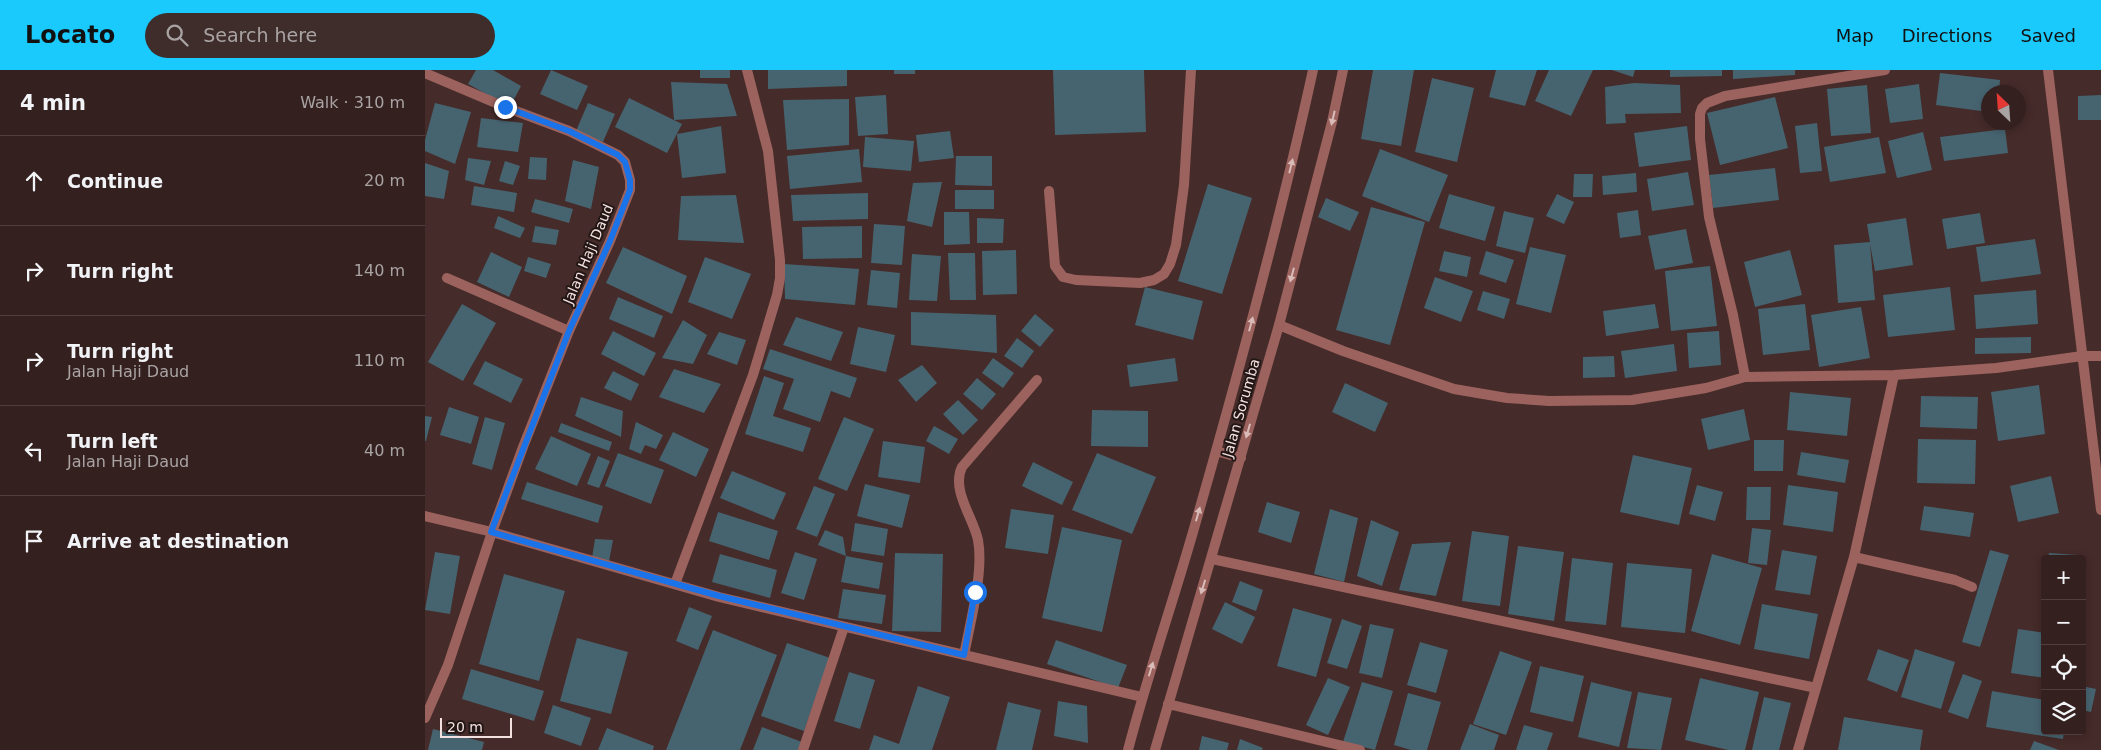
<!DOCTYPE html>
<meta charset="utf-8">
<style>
:root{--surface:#34201f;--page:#3f2d2c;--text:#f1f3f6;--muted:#a9a3a4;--line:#4e3e3d;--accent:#1acafc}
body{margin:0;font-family:"DejaVu Sans",sans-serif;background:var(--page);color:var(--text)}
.controls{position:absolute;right:15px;bottom:15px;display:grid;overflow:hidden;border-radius:5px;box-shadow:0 2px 8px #0003}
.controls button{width:45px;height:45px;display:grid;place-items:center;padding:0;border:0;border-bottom:1px solid var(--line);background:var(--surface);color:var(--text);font:25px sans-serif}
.compass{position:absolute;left:1556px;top:15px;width:45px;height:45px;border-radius:50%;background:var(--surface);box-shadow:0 2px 8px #0003;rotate:335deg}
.scale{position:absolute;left:15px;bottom:12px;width:72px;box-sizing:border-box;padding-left:5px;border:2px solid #f3e1df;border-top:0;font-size:14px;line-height:18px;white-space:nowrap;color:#f3e1df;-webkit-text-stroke:4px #231716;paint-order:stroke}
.stop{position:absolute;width:15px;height:15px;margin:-11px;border:4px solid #1a73e8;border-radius:50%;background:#fff}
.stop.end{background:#1a73e8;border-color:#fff;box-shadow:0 1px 5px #0008}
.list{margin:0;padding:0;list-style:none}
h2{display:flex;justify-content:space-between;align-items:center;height:65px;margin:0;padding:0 20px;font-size:21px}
h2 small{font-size:16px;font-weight:400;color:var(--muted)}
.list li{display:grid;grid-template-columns:32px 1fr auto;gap:15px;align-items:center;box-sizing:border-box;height:90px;padding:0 20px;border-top:1px solid var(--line)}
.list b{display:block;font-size:19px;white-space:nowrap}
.list p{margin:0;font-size:16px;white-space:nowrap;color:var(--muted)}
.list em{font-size:16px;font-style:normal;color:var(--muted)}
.icon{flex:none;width:28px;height:28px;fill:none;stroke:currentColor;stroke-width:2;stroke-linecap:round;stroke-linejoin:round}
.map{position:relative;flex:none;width:1676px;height:680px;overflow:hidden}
header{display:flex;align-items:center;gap:30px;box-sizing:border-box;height:70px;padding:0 25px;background:var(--accent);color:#111}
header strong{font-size:24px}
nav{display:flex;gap:28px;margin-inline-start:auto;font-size:18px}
.search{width:350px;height:45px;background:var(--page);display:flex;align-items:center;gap:12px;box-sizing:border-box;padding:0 18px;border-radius:28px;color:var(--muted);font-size:19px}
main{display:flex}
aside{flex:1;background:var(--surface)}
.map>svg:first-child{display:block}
</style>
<header>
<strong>Locato</strong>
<div class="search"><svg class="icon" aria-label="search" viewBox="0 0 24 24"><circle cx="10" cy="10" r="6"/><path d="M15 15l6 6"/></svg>Search here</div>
<nav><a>Map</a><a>Directions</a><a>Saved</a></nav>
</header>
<main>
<aside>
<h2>4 min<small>Walk · 310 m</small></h2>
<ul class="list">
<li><svg class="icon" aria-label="ahead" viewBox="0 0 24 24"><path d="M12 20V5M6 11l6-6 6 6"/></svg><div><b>Continue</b></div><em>20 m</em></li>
<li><svg class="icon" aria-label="right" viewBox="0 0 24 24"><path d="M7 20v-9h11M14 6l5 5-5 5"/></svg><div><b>Turn right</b></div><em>140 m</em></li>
<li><svg class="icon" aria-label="right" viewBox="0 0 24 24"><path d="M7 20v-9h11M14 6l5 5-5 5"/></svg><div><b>Turn right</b><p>Jalan Haji Daud</p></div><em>110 m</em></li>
<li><svg class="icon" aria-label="left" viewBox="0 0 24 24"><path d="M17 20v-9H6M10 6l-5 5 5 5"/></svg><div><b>Turn left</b><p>Jalan Haji Daud</p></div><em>40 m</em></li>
<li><svg class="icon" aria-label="arrive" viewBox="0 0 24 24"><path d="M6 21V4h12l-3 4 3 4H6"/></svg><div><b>Arrive at destination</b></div></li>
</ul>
</aside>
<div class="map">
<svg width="1676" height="680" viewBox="0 0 1676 680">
<rect width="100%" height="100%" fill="#452b29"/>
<path fill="#466470" d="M51,0H68L96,16L85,37L43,14Z
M126,0L163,16L152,40L115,24Z
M275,0H305V8H275Z
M343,0H422V16L343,19Z
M469,0H490V4H469Z
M628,0H719L721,62L630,65Z
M948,0H989L976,76L936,69Z
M1071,0H1112L1100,36L1064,27Z
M1124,0H1168L1146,46L1110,31Z
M1187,0H1210L1208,7Z
M1245,0H1297V6L1245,7Z
M1308,0H1370V5L1308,9Z
M1515,3L1575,10L1574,22H1564V42L1511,35Z
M1007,8L1049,18L1032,92L990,82Z
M246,12L302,14L312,46L249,50Z
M1209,13L1255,15L1256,43L1200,44L1201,53L1181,54L1180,17Z
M1494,14L1498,49L1465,53L1460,19Z
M1442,15L1446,63L1406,66L1402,19Z
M461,25L463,64L433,66L430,27Z
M1676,25V50H1653V26Z
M1350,27L1363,78L1295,95L1282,43Z
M204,28L257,54L242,83L190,57Z
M424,29V75L362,80L358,30Z
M10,33L46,42L30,94L0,81V70Z
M163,33L190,44L178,72L151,61Z
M56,48L98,53L93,82L52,77Z
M1392,53L1397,101L1375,103L1370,56Z
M296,56L301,103L257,108L252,64Z
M1262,56L1266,90L1214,97L1209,63Z
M1580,59L1583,83L1519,91L1515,67Z
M525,61L529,88L494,92L491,65Z
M1498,62L1507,100L1472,108L1463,71Z
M440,67L489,71L486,101L438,97Z
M1454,67L1461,103L1405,112L1399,77Z
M434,79L437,112L365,119L362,86Z
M955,79L1023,105L1004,152L937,126Z
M531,86H567V116L530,115Z
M105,87L122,88L121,110L103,109Z
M43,88L66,91L59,115L40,110Z
M148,90L174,97L166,139L140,131Z
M80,91L95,96L88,115L74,111Z
M0,93L24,101L19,129L0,126Z
M1350,98L1354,130L1288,138L1284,105Z
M1263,102L1269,135L1227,141L1222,109Z
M1211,103L1212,122L1178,125L1177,106Z
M1149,104H1168L1167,127H1148Z
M517,112L507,157L482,151L488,113Z
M783,114L827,128L797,224L753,211Z
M49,116L92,123L89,142L46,135Z
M530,120H569V139H530Z
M443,123V149L368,151L366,125Z
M1024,124L1070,137L1060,171L1014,158Z
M1132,124L1149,132L1139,154L1121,146Z
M311,125L319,173L253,170L256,126Z
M901,128L934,142L925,161L893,147Z
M110,129L148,139L144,153L106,142Z
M946,137L1000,152L965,275L911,260Z
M1213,140L1216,165L1195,168L1192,143Z
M1079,141L1109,148L1100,183L1071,176Z
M519,142H544L545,174L519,175Z
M1555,143L1560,173L1522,179L1517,149Z
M73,146L100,158L95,168L69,158Z
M552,148L579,149L578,173H552Z
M1481,148L1488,195L1450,201L1445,174L1450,230L1413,233L1409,175L1445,172L1442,154Z
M449,154L480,156L477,195L446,193Z
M110,156L134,160L131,175L107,172Z
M437,156V188L378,189L377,157Z
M1261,159L1268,193L1230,200L1223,166Z
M1610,169L1616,204L1556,212L1551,177Z
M198,177L262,206L247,244L181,213Z
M1105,177L1141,185L1126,243L1091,234Z
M591,180L592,224L558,225L557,181Z
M1365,180L1377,225L1330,237L1319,192Z
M1019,181L1046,187L1042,207L1014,201Z
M1061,181L1089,190L1081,213L1054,204Z
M66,182L97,197L84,227L52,212Z
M523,183H550L551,230H525Z
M487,184L516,186L512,231L484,230Z
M103,187L126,194L121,208L99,201Z
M280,187L326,204L307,249L263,232Z
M359,194L434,199L430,235L360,229Z
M1285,196L1292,256L1246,261L1240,201Z
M446,200L475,203L472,238L442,235Z
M1010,207L1048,221L1036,252L999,238Z
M720,217L778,231L768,270L710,255Z
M1525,217L1530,260L1463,267L1458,225Z
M1611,220L1613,254L1551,259L1549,225Z
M1058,221L1085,229L1079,249L1052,240Z
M193,227L238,246L229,268L184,249Z
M37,234L71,253L38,311L3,292Z
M1230,234L1234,258L1181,266L1178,241Z
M1380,234L1385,280L1338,285L1333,239Z
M1436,237L1445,288L1394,297L1386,245Z
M486,242L571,245L572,283L486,275Z
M610,244L629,260L615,277L596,261Z
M371,247L418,262L406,291L358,275Z
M258,250L282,265L268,294L237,288Z
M433,257L470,265L461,302L425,294Z
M188,261L231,283L219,306L176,284Z
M1294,261L1296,295L1264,298L1262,263Z
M294,262L321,270L312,295L282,284Z
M1606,267V283L1550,284V268Z
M592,268L609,281L597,298L579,286Z
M1249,274L1252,301L1200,308L1196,281Z
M345,279L432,308L425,328L406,321L395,352L358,339L369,309L338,299Z
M1189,286L1190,307L1158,308V287Z
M568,288L589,303L578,318L557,303Z
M750,288L753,311L705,317L702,295Z
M60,291L98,309L86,333L48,314Z
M497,295L512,313L491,332L473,310Z
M249,299L296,314L279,343L234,327Z
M188,301L214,314L206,331L179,318Z
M339,306L359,313L348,346L386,358L378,382L320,364Z
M552,308L571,324L557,340L538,324Z
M920,313L963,333L950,362L907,342Z
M1614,315L1620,364L1573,371L1566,322Z
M1365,322L1426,328L1422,366L1362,360Z
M1496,326L1553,327L1552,359L1495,357Z
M156,327L198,341L196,367L150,346Z
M533,330L553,350L538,365L518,344Z
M24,337L54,347L46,374L15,365Z
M1319,339L1325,370L1283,380L1276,349Z
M667,340L723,341V377L666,376Z
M0,346L7,347L1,371H0Z
M60,347L80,353L67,400L47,394Z
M419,347L449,359L422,421L393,409Z
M211,352L238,365L231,379L220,375L216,384L204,379Z
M136,353L187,372L184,381L133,362Z
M509,356L533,369L524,384L501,371Z
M248,362L284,379L271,407L234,390Z
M126,366L166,384L152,416L110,399Z
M1493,369L1551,370L1550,414L1492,413Z
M1329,370H1359L1358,401H1329Z
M458,371L500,377L495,413L453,407Z
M1376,382L1424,390L1420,413L1372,405Z
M193,383L239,400L226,434L180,416Z
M672,383L731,407L707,464L647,440Z
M1208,385L1267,398L1254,455L1195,442Z
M173,386L185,391L174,418L162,414Z
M608,392L648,412L637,435L597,416Z
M307,401L361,423L349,450L295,428Z
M1626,406L1634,443L1593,452L1585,416Z
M102,412L178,436L173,453L96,429Z
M440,414L485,425L477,458L432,446Z
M1272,415L1298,422L1290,451L1264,444Z
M1363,415L1413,422L1408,462L1358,455Z
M389,416L410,424L392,467L371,459Z
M1322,417H1346L1345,450H1321Z
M842,432L875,442L866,473L833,462Z
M1499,436L1549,443L1545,467L1495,460Z
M586,439L629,445L623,484L580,478Z
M905,439L933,448L919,512L889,504Z
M293,442L353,461L344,490L284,471Z
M946,450L974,462L957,516L932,506Z
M430,453L463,459L459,486L426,481Z
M637,457L697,470L677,562L617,548Z
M1327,458L1346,460L1342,495L1323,493Z
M400,460L418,467L421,486L393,475Z
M1047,461L1084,466L1075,536L1037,531Z
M170,469L188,470L184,491L167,488Z
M1026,472L1011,526L974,520L987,474Z
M1093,476L1139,482L1129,551L1083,544Z
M1357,480L1392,486L1385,525L1350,520Z
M1565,480L1584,485L1555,577L1537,572Z
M10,482L35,486L25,544L0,540Z
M370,482L392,489L379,530L356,523Z
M470,483L518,484L516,562L467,561Z
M1624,483L1653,485V489H1623Z
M295,484L352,500L345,528L287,512Z
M1287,484L1337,498L1315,575L1266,561Z
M421,486L458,493L454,519L416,512Z
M1147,488L1188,493L1181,555L1140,551Z
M1202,493L1267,499L1260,563L1196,557Z
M79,504L140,521L114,611L54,594Z
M815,511L838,520L831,541L807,532Z
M418,519L461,525L457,554L413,548Z
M800,532L830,547L817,574L787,559Z
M1337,534L1393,544L1384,589L1329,579Z
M264,537L287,546L273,580L251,571Z
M868,538L907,549L891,607L852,596Z
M917,549L937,556L922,599L902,593Z
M945,554L969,559L957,608L934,603Z
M1593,559L1620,563V608L1586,603Z
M288,560L352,585L315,680H241Z
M152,568L203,582L186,644L135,631Z
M631,570L702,595L693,618L622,594Z
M995,572L1023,580L1011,623L982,615Z
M362,573L405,588L379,661L336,646Z
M1453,579L1484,590L1472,622L1442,610Z
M1490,579L1530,592L1516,639L1476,627Z
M1075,581L1107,592L1081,665L1048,654Z
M1115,596L1159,606L1148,652L1105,642Z
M46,599L119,621L109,651L37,629Z
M424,602L450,610L435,659L409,651Z
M1538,604L1557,611L1543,649L1523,642Z
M903,608L925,617L903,665L881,655Z
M1275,608L1334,622L1320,680H1303L1260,670Z
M937,612L968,621L950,680L918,672Z
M1166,612L1207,622L1194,677L1153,667Z
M493,616L525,627L507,680H444L449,665L474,674Z
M1657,616L1671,619L1666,642L1657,640Z
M1567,621L1620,630V661H1639L1638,669L1561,657Z
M1213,622L1247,628L1236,680L1202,678Z
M983,623L1016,632L1002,680H986L969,675Z
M1339,627L1366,633L1354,680H1327Z
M633,631L662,636L663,673L629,666Z
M583,632L616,640L607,680H571Z
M128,635L166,648L156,676L119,663Z
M1419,647L1498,660L1495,680H1413Z
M1045,654L1074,665L1069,680H1035Z
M1099,655L1128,663L1122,680H1091Z
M337,657L377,672L373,680H328Z
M182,658L229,676L228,680H173Z
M8,659L59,672L57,680H3Z
M777,666L804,673L802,680H774Z
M815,669L838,678L837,680H812Z
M1609,671L1634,680H1605Z"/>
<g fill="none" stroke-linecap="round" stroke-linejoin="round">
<path stroke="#9c625e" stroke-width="10" d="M1623,0L1676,440
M0,3L80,37L144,61L193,85L200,92L205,110V120L185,171L144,261L98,377L67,462L23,595L0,648
M624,121L630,196L638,207L651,210L715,213L729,210L739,204L745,194L751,175L759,115L766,0
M22,208L144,261
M854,255L918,281L1029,319L1082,328L1124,331L1207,330L1281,318L1320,307L1469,305L1571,298L1657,286H1676
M1320,307L1308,245L1284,147L1275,69V44L1277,38L1282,33L1300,26L1460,0
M0,446L67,462L294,527L717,627
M1429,487L1530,510L1547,517
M787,489L1391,618
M250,514L328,305L352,225L355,208V190L343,81L322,0
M539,585C545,553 559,502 553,470C548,447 526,420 537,397L612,310
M743,634L935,680
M378,680L419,557
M1373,680L1429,487L1469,305"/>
<path stroke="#9c625e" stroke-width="10" d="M791,381L816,388
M703,680C722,607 747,535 768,462C812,309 854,156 888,0
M730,680L854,255L907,52L918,0"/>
</g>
<defs><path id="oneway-solid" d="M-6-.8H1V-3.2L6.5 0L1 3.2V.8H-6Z" transform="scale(1.25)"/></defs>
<g fill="#d9bbb8">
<use href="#oneway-solid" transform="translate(908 48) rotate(103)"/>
<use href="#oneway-solid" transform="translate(866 96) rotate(-76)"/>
<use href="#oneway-solid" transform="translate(867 205) rotate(105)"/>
<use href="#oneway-solid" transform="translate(826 254) rotate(-75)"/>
<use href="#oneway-solid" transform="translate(823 361) rotate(106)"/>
<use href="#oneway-solid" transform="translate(773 444) rotate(-74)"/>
<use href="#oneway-solid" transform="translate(778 517) rotate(107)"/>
<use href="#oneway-solid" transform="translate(726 599) rotate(-73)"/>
</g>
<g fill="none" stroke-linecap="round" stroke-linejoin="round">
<path stroke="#1a73e8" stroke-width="6" d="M80,37L144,61L193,85L200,92L205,110V120L185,171L144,261L66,462L294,526L539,585L550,522"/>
</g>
<g text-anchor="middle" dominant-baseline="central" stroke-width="4" stroke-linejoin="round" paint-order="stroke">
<g font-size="14" fill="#f3e1df" stroke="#231716">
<text transform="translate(163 184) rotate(-67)">Jalan Haji Daud</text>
<text transform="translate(816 338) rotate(-74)">Jalan Sorumba</text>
</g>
</g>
</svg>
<div class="controls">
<button>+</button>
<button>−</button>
<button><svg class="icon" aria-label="locate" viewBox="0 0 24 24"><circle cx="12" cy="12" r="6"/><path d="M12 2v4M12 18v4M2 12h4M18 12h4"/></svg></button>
<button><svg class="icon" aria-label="layers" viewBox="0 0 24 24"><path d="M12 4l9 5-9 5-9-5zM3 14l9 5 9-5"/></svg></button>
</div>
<svg class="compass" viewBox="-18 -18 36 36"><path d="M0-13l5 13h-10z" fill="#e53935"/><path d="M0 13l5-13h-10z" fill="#a9a3a4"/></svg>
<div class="scale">20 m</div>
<div class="stop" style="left:550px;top:522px"></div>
<div class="stop end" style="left:80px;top:37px"></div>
</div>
</main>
